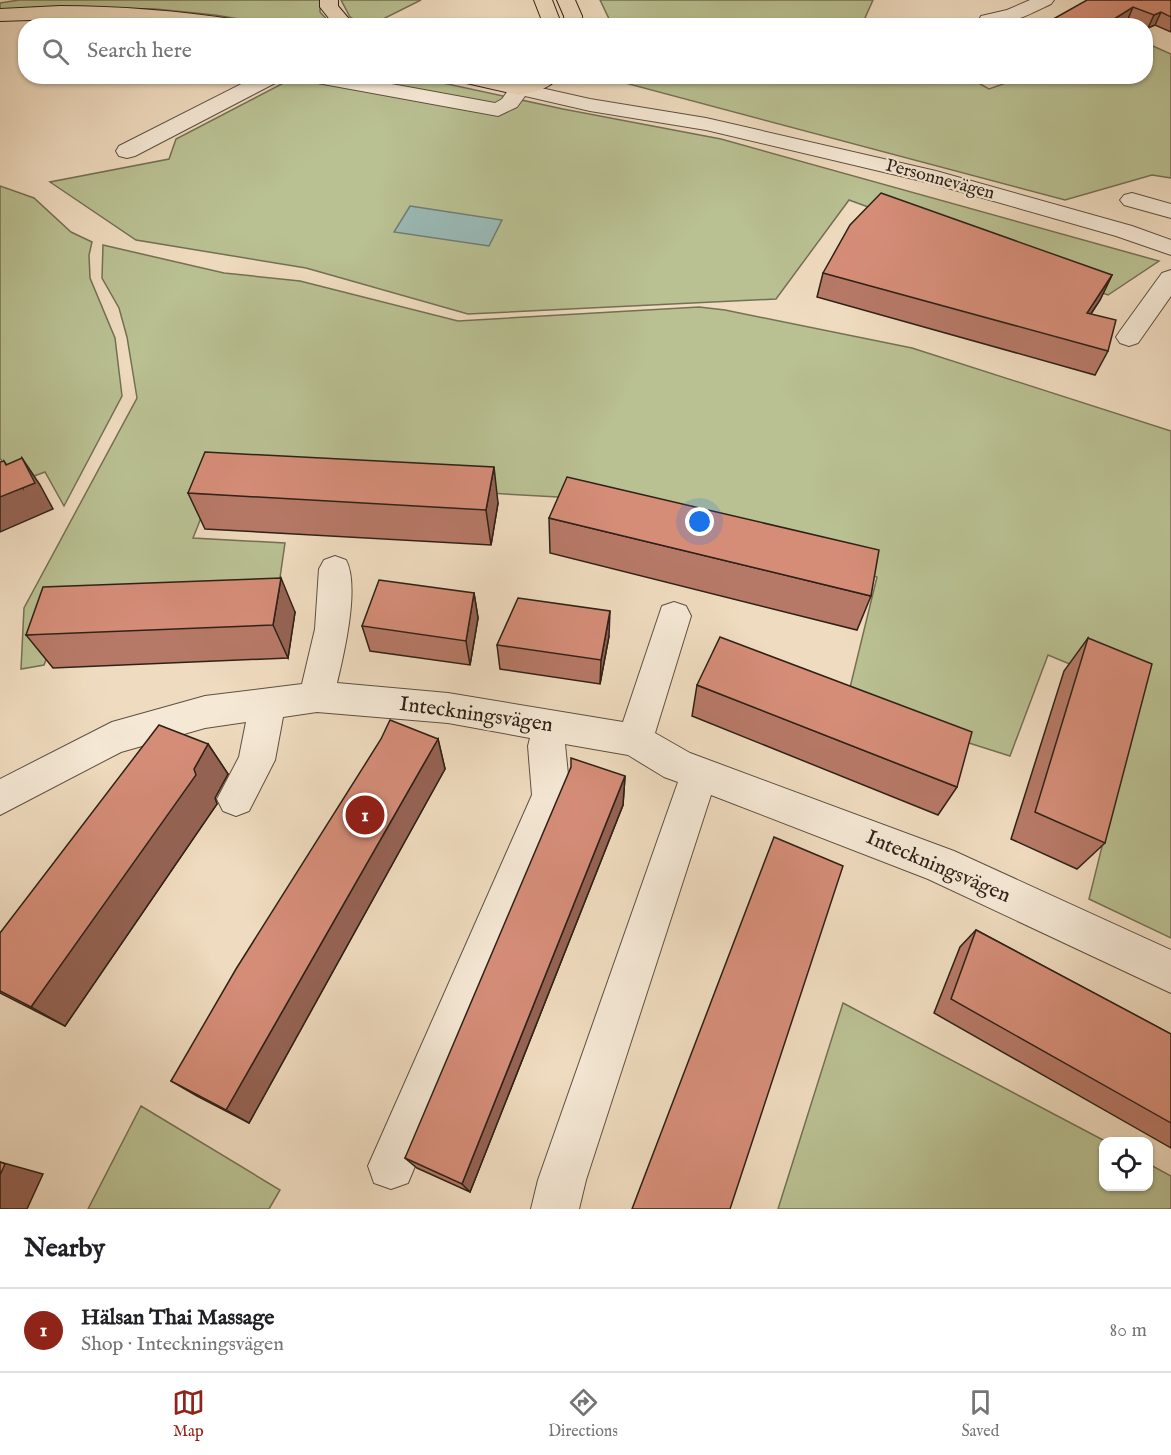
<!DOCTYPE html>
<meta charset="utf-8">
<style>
:root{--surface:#fff;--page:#f6f6f6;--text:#202124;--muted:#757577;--line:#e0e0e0;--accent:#8f2418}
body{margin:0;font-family:"IM FELL English",serif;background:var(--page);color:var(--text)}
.controls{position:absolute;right:18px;bottom:18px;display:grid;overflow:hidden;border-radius:12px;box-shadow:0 2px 4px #0004}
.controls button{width:54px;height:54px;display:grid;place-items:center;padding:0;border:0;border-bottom:2px solid var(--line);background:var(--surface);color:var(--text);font:30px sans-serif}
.you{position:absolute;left:700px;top:522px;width:21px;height:21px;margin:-15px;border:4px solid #fff;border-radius:50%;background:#1a73e8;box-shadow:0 0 0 9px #1a73e833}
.badge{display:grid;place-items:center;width:39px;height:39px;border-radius:50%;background:var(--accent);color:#fff;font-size:20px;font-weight:700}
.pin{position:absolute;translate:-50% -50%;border:3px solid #fff;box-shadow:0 2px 6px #0006}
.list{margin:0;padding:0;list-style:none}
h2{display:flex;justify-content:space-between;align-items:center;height:78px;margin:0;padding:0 24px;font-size:26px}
h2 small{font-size:20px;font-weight:400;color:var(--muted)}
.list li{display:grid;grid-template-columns:39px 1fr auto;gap:18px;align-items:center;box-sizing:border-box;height:84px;padding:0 24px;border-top:2px solid var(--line)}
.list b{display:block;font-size:22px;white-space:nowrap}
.list p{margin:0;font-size:20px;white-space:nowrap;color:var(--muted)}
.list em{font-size:20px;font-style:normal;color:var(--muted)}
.icon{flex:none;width:33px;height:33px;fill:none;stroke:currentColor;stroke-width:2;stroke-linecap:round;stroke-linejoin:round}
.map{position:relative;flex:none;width:1171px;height:1209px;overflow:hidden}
.search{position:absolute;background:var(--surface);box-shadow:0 2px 4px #0004;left:18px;right:18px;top:18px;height:66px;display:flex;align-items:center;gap:15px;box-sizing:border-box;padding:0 21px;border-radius:24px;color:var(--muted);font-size:22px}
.sheet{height:162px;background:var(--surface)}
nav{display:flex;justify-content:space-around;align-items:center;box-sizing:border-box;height:84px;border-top:2px solid var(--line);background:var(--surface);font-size:16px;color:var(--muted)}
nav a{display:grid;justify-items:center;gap:3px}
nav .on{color:var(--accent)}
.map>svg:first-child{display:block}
</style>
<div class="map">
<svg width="1171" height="1209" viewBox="0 0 1171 1209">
<rect width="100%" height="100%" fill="#efdbbf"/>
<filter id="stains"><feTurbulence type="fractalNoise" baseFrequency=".00333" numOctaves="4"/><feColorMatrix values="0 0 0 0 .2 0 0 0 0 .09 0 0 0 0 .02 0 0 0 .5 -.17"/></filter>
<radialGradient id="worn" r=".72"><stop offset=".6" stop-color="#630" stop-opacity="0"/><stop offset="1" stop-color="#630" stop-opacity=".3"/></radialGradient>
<path fill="#b9c092" stroke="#747054" stroke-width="1.5" d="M19,0H320V12L332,25H275L215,15L155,9L40,7L0,10V3Z
M341,0H421L383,19L361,24L350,17Z
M600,0H873L865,18L878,25H612Z
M1146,43L1171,54V178L1152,175L1065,200L625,83L624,77L966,76L989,89L1023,77L1146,76Z
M295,77H415L563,109L721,139L1159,261L1108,295L849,200L776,299L468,314L306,268L136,240L50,182L169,159L176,139Z
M0,186L34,198L71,232L92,242L89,255L90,278L115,338L122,396L64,506L45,472L15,483L0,458Z
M103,245L224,273L300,281L458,321L699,307L725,310L912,348L1171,431V938L1089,899L1140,693L1048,655L1010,756L846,704L877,577L576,498L217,478L193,538L285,543L276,605L66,607L44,665L21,669L24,608L137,398L127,337L119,308L102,278Z
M843,1003L1105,1141L1104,1186H1148L1149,1164L1171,1176V1209H778Z
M141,1106L280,1190L269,1209H88Z"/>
<path fill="#9abab6" stroke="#6f7d76" stroke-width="1.5" d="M410,206L502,220L489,246L394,232Z"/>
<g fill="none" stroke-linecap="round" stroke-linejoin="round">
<g stroke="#5e5041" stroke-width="2">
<path id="minor" d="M1030,0H1054L1051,4C1032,13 1003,29 981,24L979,20L981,16L1007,10Z
M257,76H284L281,80L135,156L127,158L119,156L116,151L119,146Z
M302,76H348L495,103L502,99L512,85L519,83L590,99L706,118L936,171L1132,226L1171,240V255L1116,236L930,183L706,130L590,111L525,96L517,107L498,116L312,82L305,80Z
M1132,193L1171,204V218L1124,205L1120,200L1124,195Z
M1171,270V296L1138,343L1129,346L1120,343L1116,337L1120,331L1162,273Z
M335,556L346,560C360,586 344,654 337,683L448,693L623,722L662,606L674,602L686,606L691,616L655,733L690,753L954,851L1171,950V993L928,879L711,795L586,1180L579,1209H531L538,1180L678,782L664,777L628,755L565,744L570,795L408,1183L391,1189L374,1183L368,1166L532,795L528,746L530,738L448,723L317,712L283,717L275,760L249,811L236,816L223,811L217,799L239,757L246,722L205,728L121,752L0,815V779L112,722L205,696L302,684L315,629L319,569L324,560Z"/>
</g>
<g stroke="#2e2117" stroke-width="2">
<path id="major" d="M534,0H552L559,18L558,26H540L541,18Z
M557,0H575L582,16L583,26H565L564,16Z
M508,76H528V81L536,76H560C550,89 527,97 512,93L509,89Z"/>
</g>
<g stroke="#2e2117" stroke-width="2">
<path id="highway" d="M320,0H338V6L355,26H335L320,7Z
M60,6C120,6 179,11 238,20L245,22L247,26H195L90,18L0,21V9Z
M450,76H490L526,85L529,89L526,93L519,95L453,80Z"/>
</g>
<use href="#minor" fill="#f5e8d5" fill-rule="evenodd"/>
<use href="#major" fill="#efdbbf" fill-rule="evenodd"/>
<use href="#highway" fill="#efdbbf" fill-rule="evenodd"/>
</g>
<path fill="#b77967" stroke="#2e2117" stroke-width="1.5" d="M1171,0V32L1155,25L1148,28L1146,27V26H1142L1128,19L1118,26H1047L1048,22Z
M823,273L1112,275L1100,300L1091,314L1108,351L1095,375L817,297Z
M188,493L498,503L491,545L205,529Z
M549,518L871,596L857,630L550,553Z
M474,593L478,618L470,665L370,651L362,626Z
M295,612L288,658L53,668L26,635Z
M609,636L600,684L500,669L497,645Z
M1088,638L1105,843L1077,869L1011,839L1064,671Z
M697,685L957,787L938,815L692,716Z
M438,739L445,769L249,1123L197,1096L171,1081Z
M208,744L228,774L215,798L217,804L65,1026L0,993V933Z
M625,776L623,805L470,1192L417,1168L405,1158Z
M976,930L1171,1034V1148L934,1013L960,947Z"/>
<path fill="#956354" stroke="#2e2117" stroke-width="1.5" d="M1133,7L1128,19L1118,26H1103Z
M1161,12L1155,25L1148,28L1154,15Z
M1112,275L1100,300L1075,337L1087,313Z
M22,458L40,485L53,509L0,532V497L4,461L23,488Z
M494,467L498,503L491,545L486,510Z
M281,578L295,612L288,658L273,625Z
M474,593L478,618L470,665L466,641Z
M610,611L609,636L600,684L601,660Z
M438,739L445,769L249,1123L226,1110Z
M208,744L228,774L215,798L217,804L65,1026L31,1007L194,769Z
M625,776L623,805L470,1192L462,1184Z
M0,1162L43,1174L27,1209H0Z"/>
<path fill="#d58d78" stroke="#2e2117" stroke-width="1.5" d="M1087,0H1171V17L1161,12L1154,15L1133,7L1103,26H1056L1048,22Z
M881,193L1112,275L1087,313L1116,320L1108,351L823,273L850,225Z
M205,452L494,467L486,510L188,493Z
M22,458L35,483L0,497V462L4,461L6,465Z
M567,477L879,550L871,596L549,518Z
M281,578L273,625L26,635L43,587Z
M379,580L474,593L466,641L362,626Z
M518,598L610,611L601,660L497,645Z
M720,637L972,732L957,787L697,685Z
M1088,638L1152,664L1105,843L1035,812Z
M390,720L438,739L226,1110L171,1081L236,969L381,739Z
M159,725L208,744L194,769L196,775L31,1007L0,991V933Z
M571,758L625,776L462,1184L405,1158L571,767Z
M774,837L843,866L730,1209H632Z
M976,930L1171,1034V1123L951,999Z
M0,1162L5,1164L0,1175Z"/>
<g text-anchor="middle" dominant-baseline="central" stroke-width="4.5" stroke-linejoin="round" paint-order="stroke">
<g font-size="18" fill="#2e2117" stroke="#f5e8d5">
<text transform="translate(940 180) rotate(15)">Personnevägen</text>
</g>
<g font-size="21" fill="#2e2117" stroke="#f5e8d5">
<text transform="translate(476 715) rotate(8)">Inteckningsvägen</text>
<text transform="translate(938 867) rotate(23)">Inteckningsvägen</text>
</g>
</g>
<rect width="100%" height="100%" filter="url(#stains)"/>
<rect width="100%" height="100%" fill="url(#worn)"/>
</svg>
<div class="controls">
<button><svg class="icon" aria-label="locate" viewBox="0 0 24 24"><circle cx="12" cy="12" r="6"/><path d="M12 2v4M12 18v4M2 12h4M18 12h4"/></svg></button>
</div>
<div class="you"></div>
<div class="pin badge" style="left:365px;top:815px">1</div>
<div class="search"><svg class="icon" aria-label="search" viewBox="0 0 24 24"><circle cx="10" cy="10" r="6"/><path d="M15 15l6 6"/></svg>Search here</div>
</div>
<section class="sheet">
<h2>Nearby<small></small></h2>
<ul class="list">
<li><span class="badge">1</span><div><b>Hälsan Thai Massage</b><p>Shop · Inteckningsvägen</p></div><em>80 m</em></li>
</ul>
</section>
<nav>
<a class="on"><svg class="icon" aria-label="map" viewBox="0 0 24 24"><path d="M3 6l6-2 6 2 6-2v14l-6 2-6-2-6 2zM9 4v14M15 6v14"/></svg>Map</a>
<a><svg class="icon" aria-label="directions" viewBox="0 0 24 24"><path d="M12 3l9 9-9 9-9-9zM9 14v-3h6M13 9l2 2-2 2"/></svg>Directions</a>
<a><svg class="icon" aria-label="saved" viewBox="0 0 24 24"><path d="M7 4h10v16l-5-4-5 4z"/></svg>Saved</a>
</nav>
